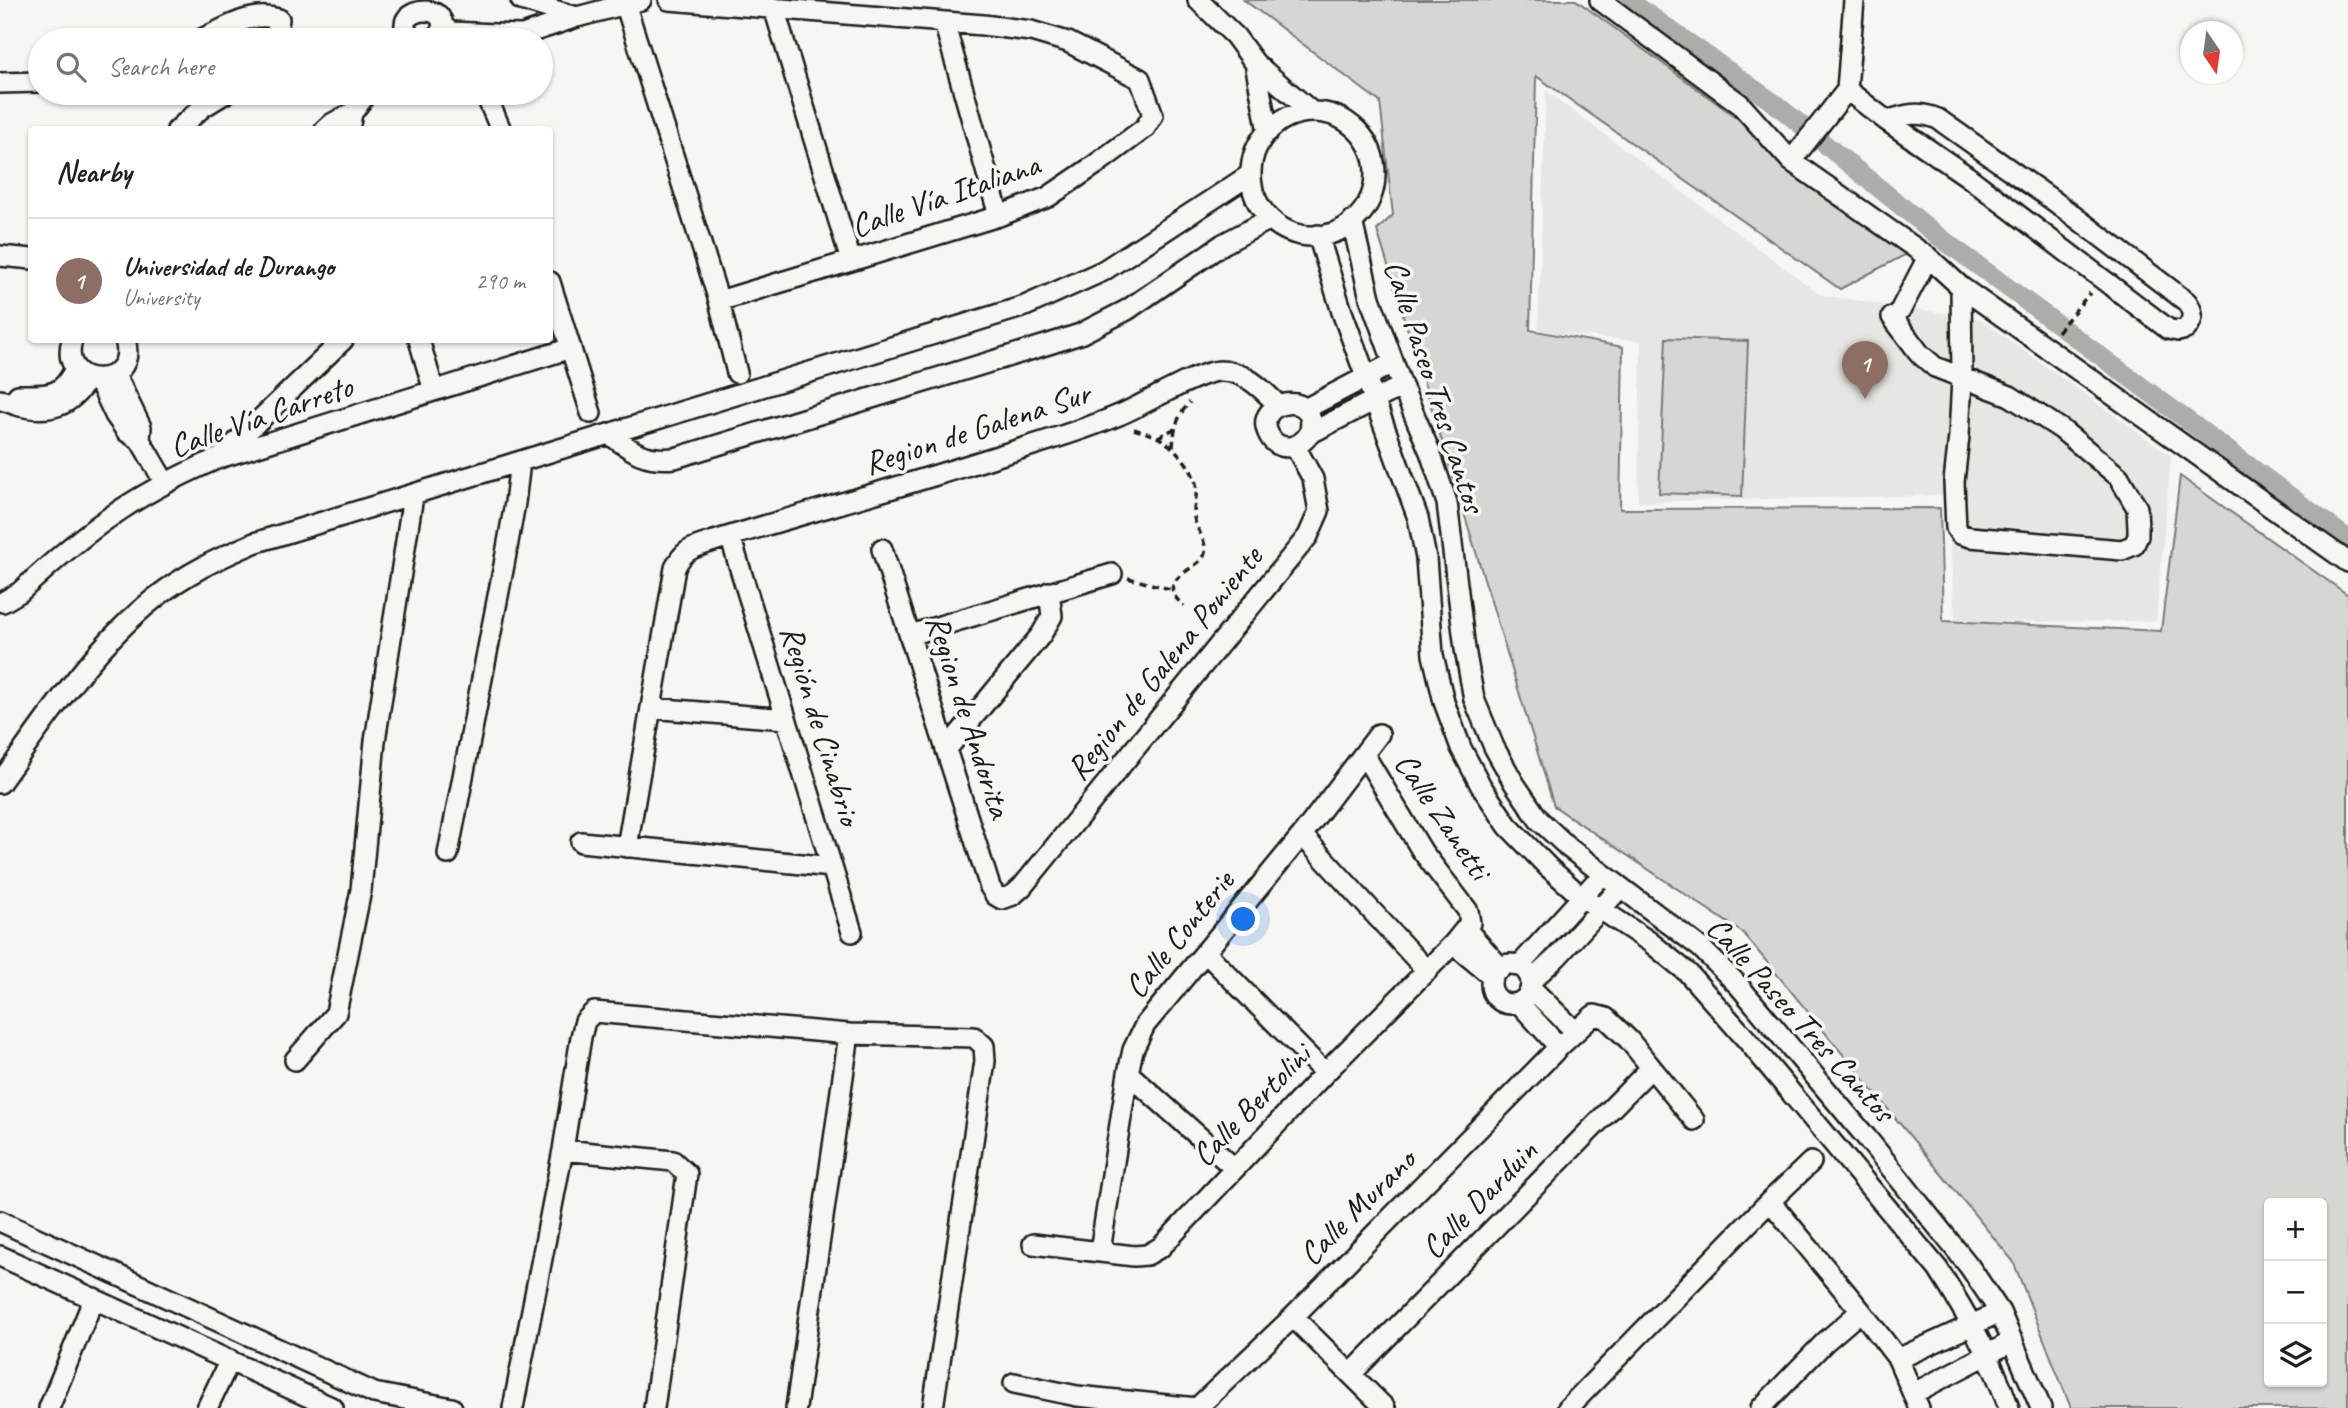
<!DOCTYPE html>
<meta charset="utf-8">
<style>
:root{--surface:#fff;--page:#f6f6f6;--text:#202124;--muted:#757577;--line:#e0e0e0;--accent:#7c3aed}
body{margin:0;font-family:Caveat,sans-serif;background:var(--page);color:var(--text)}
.controls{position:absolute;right:21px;bottom:21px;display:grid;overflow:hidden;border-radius:7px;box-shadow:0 2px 5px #0004}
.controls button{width:63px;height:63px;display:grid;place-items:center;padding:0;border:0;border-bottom:2px solid var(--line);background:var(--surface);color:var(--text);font:35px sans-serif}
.compass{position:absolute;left:2180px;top:21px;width:63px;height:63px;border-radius:50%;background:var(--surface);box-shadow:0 2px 5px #0004;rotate:167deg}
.you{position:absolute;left:1244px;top:920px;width:24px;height:24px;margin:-18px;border:5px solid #fff;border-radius:50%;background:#1a73e8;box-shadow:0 0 0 10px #1a73e833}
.badge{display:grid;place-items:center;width:46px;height:46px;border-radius:50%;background:var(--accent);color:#fff;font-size:23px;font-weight:700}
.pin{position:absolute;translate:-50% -58px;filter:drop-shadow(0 2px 4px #0008)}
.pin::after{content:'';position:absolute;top:37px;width:24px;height:21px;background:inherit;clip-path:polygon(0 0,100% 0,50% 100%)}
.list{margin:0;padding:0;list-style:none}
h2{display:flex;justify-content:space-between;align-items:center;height:91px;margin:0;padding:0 28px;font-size:30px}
h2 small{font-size:23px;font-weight:400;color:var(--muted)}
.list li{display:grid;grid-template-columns:46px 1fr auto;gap:21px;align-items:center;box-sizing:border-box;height:126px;padding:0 28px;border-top:2px solid var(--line)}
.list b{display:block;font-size:26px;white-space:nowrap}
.list p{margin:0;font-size:23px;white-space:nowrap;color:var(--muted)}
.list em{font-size:23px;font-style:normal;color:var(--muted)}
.icon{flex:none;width:38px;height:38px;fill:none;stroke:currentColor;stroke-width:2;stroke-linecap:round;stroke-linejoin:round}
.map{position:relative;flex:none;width:2348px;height:1408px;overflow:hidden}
.search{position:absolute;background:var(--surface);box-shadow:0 2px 5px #0004;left:28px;top:28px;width:525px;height:77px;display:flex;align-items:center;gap:18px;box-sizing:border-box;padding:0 24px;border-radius:38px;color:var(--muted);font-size:26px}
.panel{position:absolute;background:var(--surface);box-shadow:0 2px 5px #0004;left:28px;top:126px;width:525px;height:217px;border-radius:7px}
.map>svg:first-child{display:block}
</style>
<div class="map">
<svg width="2348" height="1408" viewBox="0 0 2348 1408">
<rect width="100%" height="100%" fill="#f6f6f2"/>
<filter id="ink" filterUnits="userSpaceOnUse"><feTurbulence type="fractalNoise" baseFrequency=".0143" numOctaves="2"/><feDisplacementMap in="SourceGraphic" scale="14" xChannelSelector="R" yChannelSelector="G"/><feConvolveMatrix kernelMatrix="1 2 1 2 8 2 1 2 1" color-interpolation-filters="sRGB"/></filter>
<g filter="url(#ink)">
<path fill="#e6e6e2" d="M1546,91L1821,295L1980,319L2171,456L2156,621L1955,622L1947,495L1638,502L1641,341L1538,332Z"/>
<path fill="#d6d6d2" stroke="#797977" stroke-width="2" fill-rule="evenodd" d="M1244,0H1576L1916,249L1840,289L1536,76L1530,330L1623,347L1620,509L1940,508L1943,621L2161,631L2180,476L2348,595V1408H2071L2013,1261L1743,933L1554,806L1377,230L1393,215L1380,102ZM2269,1203H2322V1382H2269Z
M1666,338L1748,341L1742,496L1659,493Z"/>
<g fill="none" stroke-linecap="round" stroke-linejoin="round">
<path stroke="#acaca9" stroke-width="19" d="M1628,0L1774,103L1938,236L2348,539"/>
<g stroke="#1c1c1c" stroke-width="24">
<path id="minor" d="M521,0L577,17
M669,0L983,25L1031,31L1068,42L1140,79L1153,115L1145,128L1095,165L1048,197L999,216L719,301
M1198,0L1235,36L1255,63L1312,112
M1600,0L1740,104L1791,161L1928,257L1961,287L2348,562
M625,3L719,301L737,373
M774,8L851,261
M944,22L999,216
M443,26L451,32L519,35
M199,40C225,29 250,10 279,19L276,40
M414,40C385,15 434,0 442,21C444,29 440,35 434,40
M507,40L577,17L641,0
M1255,63L1268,132
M0,83L40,82
M1847,90L1887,121L1967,176L2168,329L2178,331L2186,329C2194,319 2194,313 2187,302L2054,201L1938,119C1919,111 1906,114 1887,121
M485,93L501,130
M1251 174a62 62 0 1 1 124 0a62 62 0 1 1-124 0Z
M177,130L203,107L226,93
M325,130L333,123L352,113
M349,130L352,113L367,93
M1791,161L1847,90L1854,0
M1352,221L1370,298L1402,386L1430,452L1447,503L1465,649L1474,699L1494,747L1514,783L1539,820L1569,848L1701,948L1739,986L1866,1137L1969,1266L2000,1312L2041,1408
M1318,235L1342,312L1418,518L1426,558L1433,655L1444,702L1461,748L1481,786L1508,826L1548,867L1582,897L1650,942L1688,973L1747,1040L1938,1269C1966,1313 1992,1358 2009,1408
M0,256L32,259
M550,282L591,413
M1901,309L1928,257
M1892,317L1920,354L1935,367L2010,396L2061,429L2119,477L2137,508L2138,528V536L2134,545L2122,550L1970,537L1960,534L1956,528L1954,482L1959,436L1962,378L1961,287
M72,340C57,392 140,390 125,340
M419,340L434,391
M115,374L141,427L140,440
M98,379L115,415L127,432L140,440L165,483
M18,395C47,395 62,398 75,368
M0,400C6,401 11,403 16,405C50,414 71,407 89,377
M1305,409L1393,363
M609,434C633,452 644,461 675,458L1049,344L1080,334L1127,310L1223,244L1270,219
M1309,434C1323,388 1250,399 1269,435C1278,453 1300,449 1309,434L1402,386
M223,455L343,340
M730,536L852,932
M882,549L990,887L995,895L1002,899L1013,895L1022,887L1308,536L1319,511L1313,479L1295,446
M3,602L20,592C49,565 80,537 113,515C146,492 182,474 219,458L571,348
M910,635L1112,574
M651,708L786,719
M946,750L1041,635L1052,616L1049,592
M0,783C47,718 92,648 155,598C185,574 219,558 254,543L1025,306L1103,271L1251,174
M1302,835L1427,971
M581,842L832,867
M627,847L675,568C684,548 694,548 714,541C805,513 897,488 988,459C1032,445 1077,433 1119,415C1142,406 1200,370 1221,371C1245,371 1262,389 1278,405
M448,854L504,565L515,503L520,462
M1466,929L1501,968
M1453,944L1493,977
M1205,952L1325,1073
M1491 984a20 20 0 1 1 40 0a20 20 0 1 1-40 0Z
M1519,966L1602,875
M1531,981L1557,957L1620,888
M1531,988L1575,1031
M1519,1003L1559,1047
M295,1060L336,1013L361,890L375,741L413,496
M1128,1073L1234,1168
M563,1150L673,1161L687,1174L654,1408
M1770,1201L1861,1311L1898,1359L1919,1408
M0,1221L374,1393L452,1408
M1033,1244L1134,1256L1147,1255L1161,1247L1325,1073L1453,944L1470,923L1468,911L1422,851L1365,756
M1100,1251L1128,1073L1133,1050L1145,1025L1302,835L1379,734
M0,1256L333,1408
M1293,1317L1385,1408
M1898,1359L2000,1312
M1351,1374L1651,1068
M1014,1383L1077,1396L1197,1408
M1914,1393L2013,1341
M49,1408L94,1298
M207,1408L230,1360
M513,1408L563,1150L581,1037L585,1021L594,1012L849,1034L974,1037L984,1046L985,1061L933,1408
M796,1408L849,1034
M1197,1408L1293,1317L1559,1047L1594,1015L1606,1018L1629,1040L1694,1120
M1568,1408L1770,1201L1811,1162
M1761,1408L1825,1342L1861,1311"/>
</g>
<path stroke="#1c1c1c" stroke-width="3.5" stroke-dasharray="7 5" stroke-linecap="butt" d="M2057,332L2090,293
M1134,429C1142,432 1152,434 1159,438C1175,447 1192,466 1196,484C1198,495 1193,507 1194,517C1196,530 1207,540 1205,553C1202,570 1150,578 1184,606
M1158,437L1174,429
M1173,447C1174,429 1177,416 1190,402
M1128,578L1174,590"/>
<use href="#minor" stroke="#f6f6f2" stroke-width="19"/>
</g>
</g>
<g text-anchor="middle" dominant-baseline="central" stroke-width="7" stroke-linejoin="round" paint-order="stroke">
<g font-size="33" fill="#1c1c1c" stroke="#f6f6f2">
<text transform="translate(945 195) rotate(-19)">Calle Vía Italiana</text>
<text transform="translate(1435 386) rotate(72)">Calle Paseo Tres Cantos</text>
<text transform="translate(261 416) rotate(-19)">Calle Vía Carreto</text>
<text transform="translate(977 428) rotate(-18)">Region de Galena Sur</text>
<text transform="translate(1164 663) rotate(-51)">Region de Galena Poniente</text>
<text transform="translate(969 716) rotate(72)">Region de Andorita</text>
<text transform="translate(821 725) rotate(73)">Región de Cinabrio</text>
<text transform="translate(1443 816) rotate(56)">Calle Zanetti</text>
<text transform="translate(1179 934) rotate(-51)">Calle Conterie</text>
<text transform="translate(1801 1019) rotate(48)">Calle Paseo Tres Cantos</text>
<text transform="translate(1251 1105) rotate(-46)">Calle Bertolini</text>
<text transform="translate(1479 1199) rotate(-46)">Calle Darduin</text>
<text transform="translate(1357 1207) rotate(-45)">Calle Murano</text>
</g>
</g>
</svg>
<div class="controls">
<button>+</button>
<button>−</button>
<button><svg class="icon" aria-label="layers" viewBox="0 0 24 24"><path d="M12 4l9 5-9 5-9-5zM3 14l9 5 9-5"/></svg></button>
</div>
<svg class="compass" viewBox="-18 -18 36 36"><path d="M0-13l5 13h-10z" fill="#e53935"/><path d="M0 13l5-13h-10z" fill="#757577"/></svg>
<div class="you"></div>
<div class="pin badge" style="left:1865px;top:399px;background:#8d6e63">1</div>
<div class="search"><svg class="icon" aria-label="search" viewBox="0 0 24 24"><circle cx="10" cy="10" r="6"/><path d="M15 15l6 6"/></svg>Search here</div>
<section class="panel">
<h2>Nearby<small></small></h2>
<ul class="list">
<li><span class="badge" style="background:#8d6e63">1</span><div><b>Universidad de Durango</b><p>University</p></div><em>290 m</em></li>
</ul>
</section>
</div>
